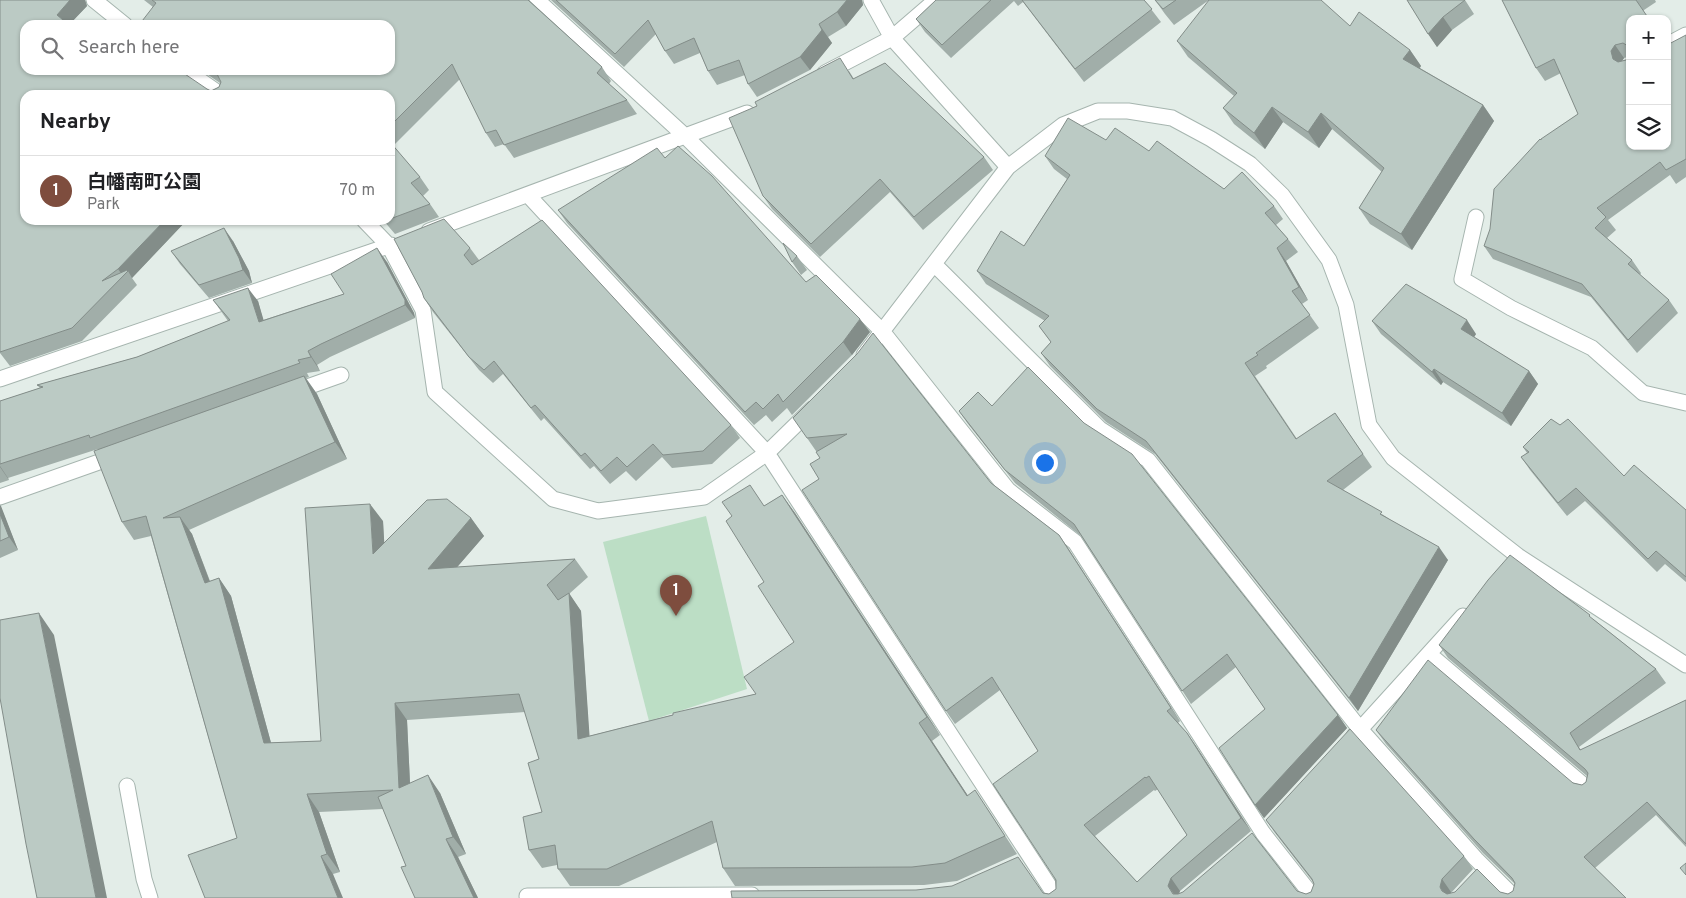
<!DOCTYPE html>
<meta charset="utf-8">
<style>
:root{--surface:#fff;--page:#f6f6f6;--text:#202124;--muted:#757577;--line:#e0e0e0;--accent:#7e4d3e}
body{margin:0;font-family:Overpass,"Noto Sans JP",sans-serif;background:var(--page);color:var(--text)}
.controls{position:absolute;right:15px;top:15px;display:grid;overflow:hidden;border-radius:10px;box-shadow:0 1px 4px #0004}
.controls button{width:45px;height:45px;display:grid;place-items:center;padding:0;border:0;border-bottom:1px solid var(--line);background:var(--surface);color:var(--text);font:25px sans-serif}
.you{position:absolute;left:1044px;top:462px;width:18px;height:18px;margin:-12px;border:4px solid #fff;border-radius:50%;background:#1a73e8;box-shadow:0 0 0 8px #1a73e833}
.badge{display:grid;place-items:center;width:32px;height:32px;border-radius:50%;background:var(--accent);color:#fff;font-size:16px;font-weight:700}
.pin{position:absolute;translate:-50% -41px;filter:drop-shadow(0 1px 2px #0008)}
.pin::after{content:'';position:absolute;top:26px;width:18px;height:15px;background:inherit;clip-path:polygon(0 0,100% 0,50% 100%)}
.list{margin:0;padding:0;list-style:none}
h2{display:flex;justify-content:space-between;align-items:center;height:65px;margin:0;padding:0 20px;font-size:21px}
h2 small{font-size:16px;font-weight:400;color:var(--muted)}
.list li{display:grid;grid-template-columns:32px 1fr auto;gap:15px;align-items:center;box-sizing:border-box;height:70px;padding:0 20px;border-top:1px solid var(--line)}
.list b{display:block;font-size:19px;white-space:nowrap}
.list p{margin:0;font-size:16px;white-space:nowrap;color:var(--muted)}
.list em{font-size:16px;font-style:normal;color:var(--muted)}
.icon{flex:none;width:28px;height:28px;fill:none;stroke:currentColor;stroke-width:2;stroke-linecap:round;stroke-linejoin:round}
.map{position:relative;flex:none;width:1686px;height:898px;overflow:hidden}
.search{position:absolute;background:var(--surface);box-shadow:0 1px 4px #0004;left:20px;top:20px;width:375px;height:55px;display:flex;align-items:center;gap:12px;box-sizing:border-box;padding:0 18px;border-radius:15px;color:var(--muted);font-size:19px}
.panel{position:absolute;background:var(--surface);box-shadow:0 1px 4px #0004;left:20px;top:90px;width:375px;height:135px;border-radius:15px}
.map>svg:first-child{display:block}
</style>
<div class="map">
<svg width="1686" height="898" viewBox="0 0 1686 898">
<rect width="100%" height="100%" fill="#e3ede8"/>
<path fill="#bcdec5" d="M706,516L747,689L649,721L603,542Z"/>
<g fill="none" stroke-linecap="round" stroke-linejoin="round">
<g stroke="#a6b5af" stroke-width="17">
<path id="minor" d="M94,0L125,25
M537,0L685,136L882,331L1008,490L1075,542L1263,833L1314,898
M871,0L892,38L1008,167
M1667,45L1686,35
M185,70L221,95
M825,73L892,38L936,0
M528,195L767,453L1057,898
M1476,217L1462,279L1511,308L1592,348L1643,393L1686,403
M364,220L389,246L423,310L435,392L553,499L598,511L704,497L767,453L812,409
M429,231L747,113
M934,264L1100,429L1148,460L1360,729L1476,859L1515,898
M864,355L1008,167L1063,125L1098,111H1128L1172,118L1211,139L1250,164L1282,195L1329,260L1346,305L1369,425L1393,458L1518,556L1686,665
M0,379L391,245
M293,392L341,375
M0,497L116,456
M1429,654L1588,789
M1354,736L1463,616
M127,786L144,879L150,898
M527,896L752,895"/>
</g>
<use href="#minor" stroke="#fff" stroke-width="15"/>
</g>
<path fill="#a1aea9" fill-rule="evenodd" d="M0,0H85L87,6L25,70L207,89L211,91L219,87L220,83L201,70H390L153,7L144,0H529L602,67L611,81L609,84L627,100L637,114L514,158L504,144L495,147L486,133L460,79L393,146L420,177L429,190L423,196L430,204L439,217L395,234L383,220H390V95H25L187,220L132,278L137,285L82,341L10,366L0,353Z
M551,0H862L863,5L846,26L828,37L832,43L810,70L757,97L748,84L745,75L717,85L708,71L700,53L674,64L665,51L656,34L624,67Z
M936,0H1144L1161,22L1084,82L1023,2L1018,6L1014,1L951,58L925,32L916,19Z
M1155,0H1209L1174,25L1165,14Z
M1407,0H1465L1474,14L1452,30L1437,47Z
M1502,0H1655L1656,2L1644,10L1630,146L1686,35V177L1676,184L1670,175L1608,220L1616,230L1607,238L1632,260L1641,273L1640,275L1669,300L1678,313L1637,353L1591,297L1493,259L1484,246L1541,140L1578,114L1561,73L1545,81L1536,68ZM1628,57L1626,60L1622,61L1624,58Z
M1350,26L1410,50L1421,66L1420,68L1483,105L1494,121L1412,250L1370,224L1359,208L1382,172L1332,129L1319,148L1283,122L1265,149L1234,124L1223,108L1234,96L1188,57L1177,41Z
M849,71L854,79L984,157L993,170L923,230L890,192L820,257L772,209L763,196Z
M1106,140L1149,151L1224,189L1274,206L1283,219L1276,225L1288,239L1298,252L1286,261L1308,300L1302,304L1319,328L1266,366L1267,368L1255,376L1297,439L1335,413L1372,467L1343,490L1385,516L1448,560L1358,711L1155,454L1106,422L1050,366L1041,353L1051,342L1039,326L1045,321L986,284L977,271L1024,246L1067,179L1054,169L1045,156Z
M665,158L806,282L870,332L852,355L792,415L787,408L772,422L766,415L754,425L567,223L558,210Z
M233,241L249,271L252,283L209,298L180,264L171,251Z
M470,248L479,260L731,425L740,438L712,464L672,468L662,457L636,481L626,471L610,484L594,466L590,469L544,418L541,421L503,374L493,383L479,370L433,312L424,298Z
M797,256L807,270L801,275L792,262Z
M387,262L414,313L415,318L330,357L317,365L320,371L307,373L309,377L306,378L317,394L347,459L189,530L192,534L210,581L219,578L231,596L271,743L321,741L383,521L384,544L471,518L484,536L457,567L575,559L588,577L569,594L581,611L589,736L755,694L794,642L764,582V506L782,495L795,513L940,735L932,741L968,796L987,808L1017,854L957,881L924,885L735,886L723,868L717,842L619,886H570L558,869L557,865L542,868L529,850L542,812L539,759L525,712L407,720L410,783L440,793L466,854L458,857L478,898H415L406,866L383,809L319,812L340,872L333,874L237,838L151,536L134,540L122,522L98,449L8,478L9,480L0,483V401L40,388L37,385L137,357L228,321L213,300L258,301L263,320L344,294Z
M1372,321L1476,334L1474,337L1529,371L1538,384L1511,426L1443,382L1441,385L1381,334Z
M857,354L991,483L1059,535L1180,721L1178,723L1187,733L1196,746L1251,831L1180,891L1179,894L1297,891L1306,894L1311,892L1314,884L1313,882L1275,833L1266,820L1464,856L1473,869L1451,893L1500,892L1508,894L1513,891L1515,884L1483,853L1386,744L1376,730L1582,785L1586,782L1587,776L1448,658L1439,645L1593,619L1656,669L1666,683L1579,747L1581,750L1686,700V847L1656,815L1595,868L1626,898H732L1043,893L1049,894L1056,889L1038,751L1000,690L955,724L946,711L819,479L820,458L818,451H816L807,438ZM1158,789L1187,835L1137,882L1095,836L1154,790L1155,791Z
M992,406L1338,715L1347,728L1264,818L1255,805L1265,709L1236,667L1191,704L1081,536L1015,483L968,424L959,411Z
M1523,447L1624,476L1686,510V582L1665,564L1657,572L1585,501L1567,516L1530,470L1521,457L1527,453Z
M0,505L18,550L0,558Z"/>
<path fill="#838d89" d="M70,0H85L87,6L69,25L57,15Z
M847,0H862L863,5L846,26L837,12Z
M1443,17L1452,30L1437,47L1428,34Z
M819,24L832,43L810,70L800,57Z
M1615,45L1624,58L1620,64L1613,59L1611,51Z
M1410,50L1421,66L1414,74L1403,59Z
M1483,105L1494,121L1412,250L1401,234Z
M1272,107L1283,122L1265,149L1254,133Z
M1321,113L1332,129L1319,148L1308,132Z
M165,220H187L132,278L128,271L123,276L118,269Z
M224,228L233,241L249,271L252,283L243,270Z
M377,248L387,262L414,313L415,318L405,305Z
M1277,248L1286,261L1308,300L1299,287Z
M248,288L258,301L268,335L259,322Z
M860,319L870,332L852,355L843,342Z
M1467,320L1476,334L1471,342L1461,329Z
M308,351L317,365L320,371L311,357Z
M1434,369L1443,382L1441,385L1432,372Z
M1529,371L1538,384L1511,426L1502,413Z
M304,376L317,394L347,459L335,442Z
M0,466L8,478L9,480L0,467Z
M782,495L795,513L940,735L927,717Z
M370,504L383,521L386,572L373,554Z
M0,505L1,506L18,550L9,537L0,514Z
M180,517L192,534L217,601L205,583Z
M471,518L484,536L440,587L428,569Z
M1059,535L1068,548L1180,721L1171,708Z
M1439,547L1448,560L1358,711L1349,698Z
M219,578L231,596L276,761L264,743Z
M569,593L581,611L591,757L578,739Z
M39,613L54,635L107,898H96Z
M395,703L407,720L411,805L399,788Z
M1338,715L1347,728L1264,818L1255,805Z
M919,723L932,741L980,814L967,796Z
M1187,733L1196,746L1251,831L1241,818Z
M428,775L440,793L466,854L453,837Z
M307,794L319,812L340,872L327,854Z
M446,839L458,857L478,898H474Z
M321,856L333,874L343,898H338Z
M1171,878L1180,891L1177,898L1168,886Z
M1442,879L1451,892L1449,898H1447L1440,887Z"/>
<path fill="#bbcac4" stroke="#838d89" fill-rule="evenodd" d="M0,0H70L57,15L69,25H25V70H179L207,89L211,91L219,87L221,82L217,74L211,70H390V25H139L156,3L152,0H528L602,67L597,73L627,100L504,145L496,130L486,133L452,64L390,126V95H25V220H165L118,269L102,281L127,270L128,271L72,328L0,352Z
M556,0H847L837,12L819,24L822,30L800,57L748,84L739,60L708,71L694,38L665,51L648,20L615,54Z
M936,0H991L942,45L916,19Z
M1022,0H1144L1152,9L1075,69Z
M1155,0H1176L1163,9Z
M1209,0H1321L1350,26L1359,12L1410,50L1403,59L1483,105L1401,234L1359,208L1384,168L1321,113L1308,132L1272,107L1254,133L1223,108L1237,93L1177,41Z
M1407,0H1465L1443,17L1428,34Z
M1502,0H1636L1649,19H1630V53L1628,46L1623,43L1615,45L1611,51L1613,59L1618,62L1626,60L1630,54V146H1667V45L1686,35V159L1666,170L1660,162L1597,208L1606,217L1595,228L1632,260L1628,264L1669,300L1628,340L1582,284L1484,246L1490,229L1494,189L1540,139L1541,140V139L1578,114L1554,59L1536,68Z
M840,58L853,79L885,63L984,157L914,217L880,179L811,244L763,196L729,118L757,106L755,102Z
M1068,118L1106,140L1115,128L1149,151L1157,141L1224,189L1242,172L1274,206L1265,213L1288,239L1277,248L1299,287L1292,291L1310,315L1256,353L1258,355L1245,363L1296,439L1335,413L1363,454L1327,481L1382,512L1380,514L1439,547L1349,698L1146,441L1097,409L1041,353L1051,342L1039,326L1049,316L977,271L1001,231L1024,246L1070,175L1045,156Z
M390,142L420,177L411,183L430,204L390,219Z
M678,146L712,176L806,282L816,275L860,319L843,342L783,402L778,394L763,409L756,402L745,412L558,210L657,148L665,158Z
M444,219L470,248L464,255L472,265L542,220L731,425L703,451L663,455L653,444L627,467L617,457L601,471L585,453L581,456L535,405L531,408L494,361L484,370L469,357L424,298L422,292L394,239Z
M224,228L239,258L243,270L199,285L171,251Z
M783,243L797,256L792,262Z
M377,248L405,300V305L321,344L308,351L311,357L298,360L300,363L90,438L89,435L0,464V401L43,387L37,385L137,357L230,320L213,300L248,288L259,322L344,294L331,274Z
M1406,284L1467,320L1461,329L1529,371L1502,413L1434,369L1432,372L1372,321Z
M873,333L991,483L1059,535L1171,708L1167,711L1187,733L1241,818L1171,878L1168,886L1173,894H1178L1183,892L1252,833L1297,891L1306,894L1311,892L1314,884L1312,879L1266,820L1350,729L1464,856L1442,879L1440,887L1442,891L1447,894L1455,892L1477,869L1500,892L1508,894L1513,891L1515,883L1512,878L1474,839L1376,730L1428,660L1573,783L1582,785L1586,782L1588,773L1585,769L1439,645L1488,580L1510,555L1590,615L1589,616L1656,669L1570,733L1580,750L1686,700V844L1647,802L1584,857L1626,898H732L731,891L916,890L952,886L1018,857L1043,893L1049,894L1056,889V880L993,784L1038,751L992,677L946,711L802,490L819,479L810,464L820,458L816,452L847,434L807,438L793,418L857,354ZM1149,776L1187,835L1137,882L1084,825L1145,777L1146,778Z
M1028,367L1084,423L1132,454L1338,715L1255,805L1219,748L1265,709L1227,654L1182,691L1074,524L1005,470L959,411L978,392L992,406Z
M304,376L335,442L163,518L180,517L205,583L219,578L264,743L321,741L305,508L370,504L373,554L427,500L447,499L471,518L428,569L575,559L547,585L558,600L569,593L578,739L673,715V713L756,694L744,677L794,642L758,586L764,582L726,521L732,516L722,502L750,485L764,506L782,495L927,717L919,723L967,796L975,790L1005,836L945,863L912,867L723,868L712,821L607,869H558L555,845L529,850L523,817L542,812L528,763L539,759L519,694L395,703L399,788L428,775L453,837L446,839L474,898H415L401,867L406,866L378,797L393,790L307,794L327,854L321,856L338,898H205L188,855L237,838L146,516L122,522L94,451Z
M1551,419L1560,425L1568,419L1624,476L1634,465L1686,510V577L1656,551L1648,559L1576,488L1558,503L1521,457L1529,452L1523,447Z
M0,514L9,537L0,541Z
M39,613L96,898H37L26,844L0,698V620Z
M1686,863V875L1680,868Z"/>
</svg>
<div class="controls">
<button>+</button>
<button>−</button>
<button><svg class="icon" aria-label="layers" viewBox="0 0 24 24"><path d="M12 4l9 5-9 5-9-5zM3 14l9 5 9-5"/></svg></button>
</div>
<div class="you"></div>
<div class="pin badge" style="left:676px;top:616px">1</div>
<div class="search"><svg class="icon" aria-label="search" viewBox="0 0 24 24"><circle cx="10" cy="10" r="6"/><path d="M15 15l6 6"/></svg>Search here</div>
<section class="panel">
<h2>Nearby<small></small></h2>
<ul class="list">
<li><span class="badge">1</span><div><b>白幡南町公園</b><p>Park</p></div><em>70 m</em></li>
</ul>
</section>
</div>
